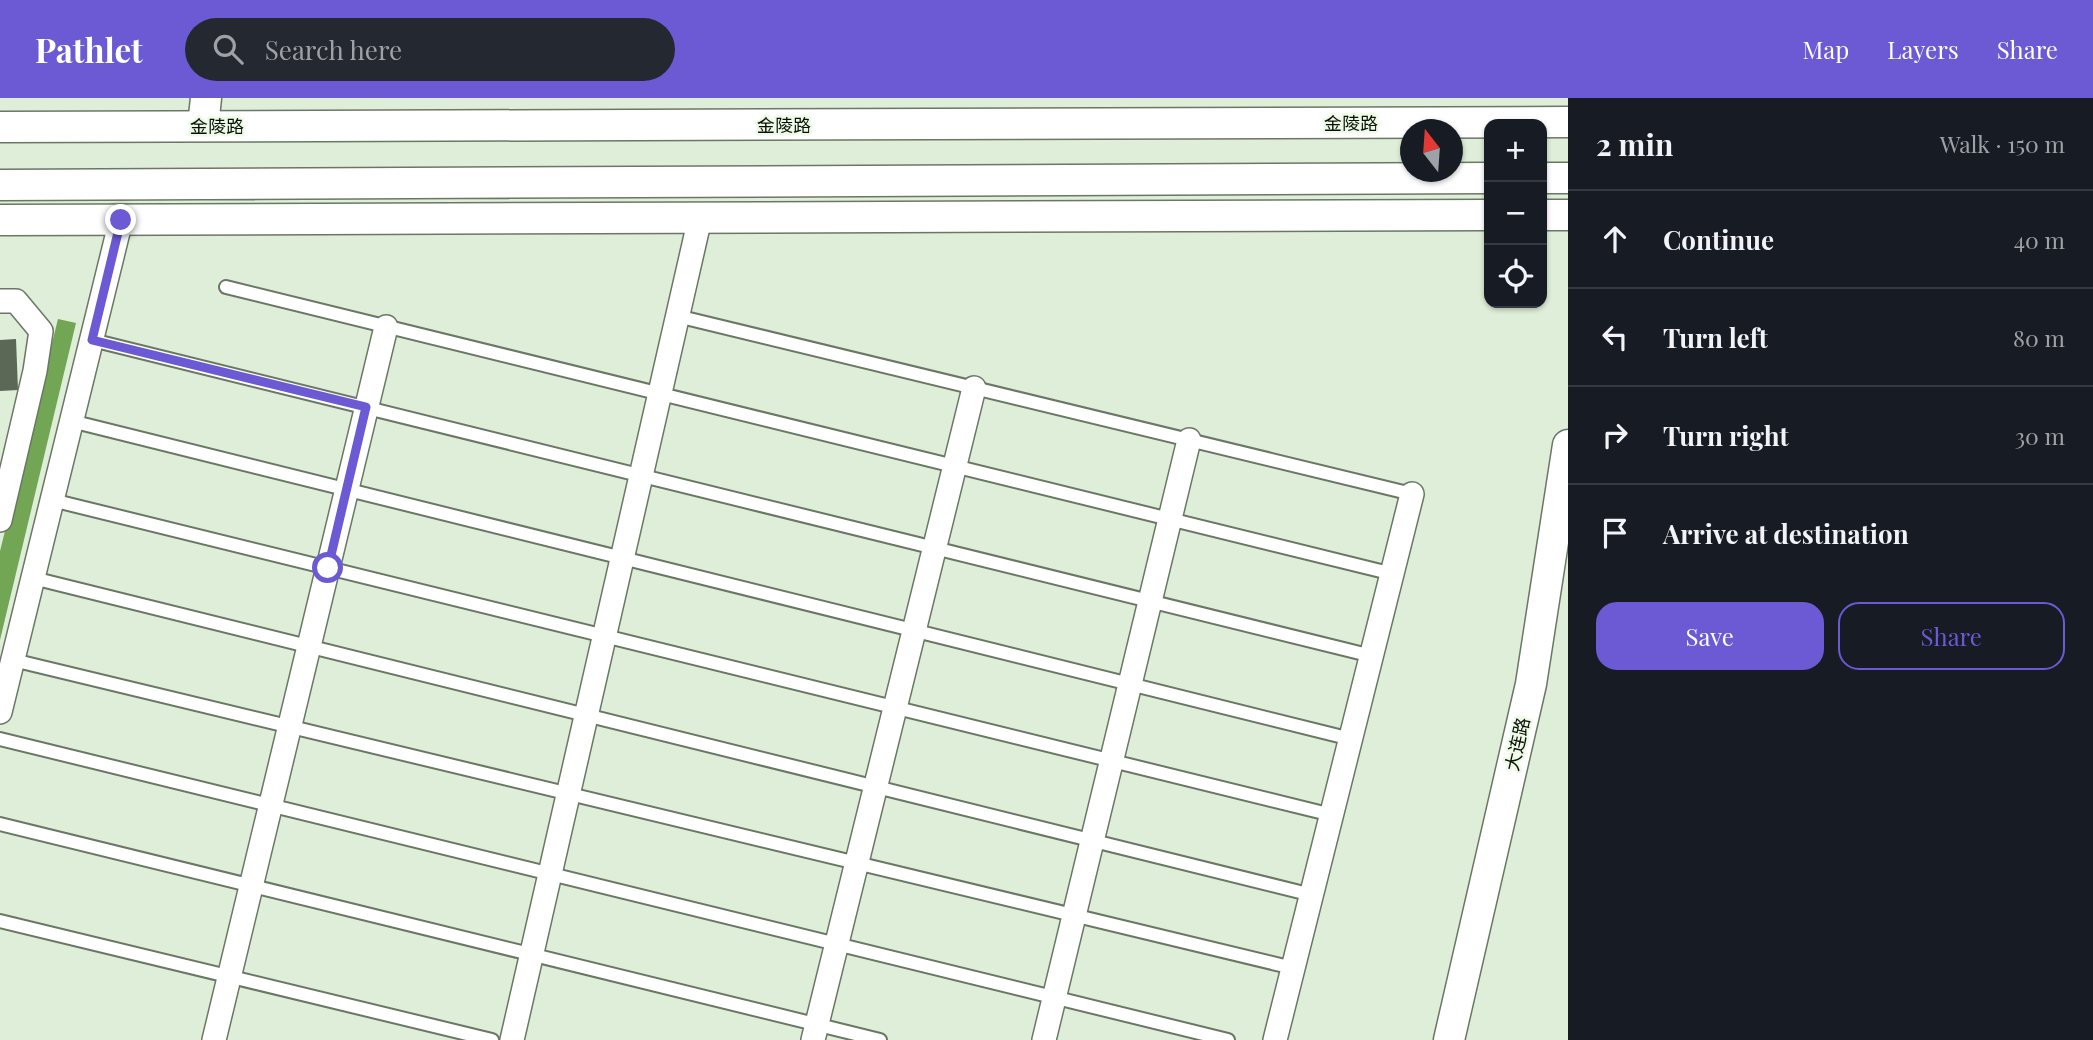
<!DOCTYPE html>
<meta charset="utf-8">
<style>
:root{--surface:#171b24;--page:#242831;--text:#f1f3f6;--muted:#9ea1a6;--line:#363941;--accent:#6b5ad4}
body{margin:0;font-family:"Playfair Display","Noto Sans SC",serif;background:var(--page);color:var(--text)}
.controls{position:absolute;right:21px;top:21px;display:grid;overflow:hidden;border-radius:14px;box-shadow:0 2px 5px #0004}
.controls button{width:63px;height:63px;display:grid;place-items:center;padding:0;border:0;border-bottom:2px solid var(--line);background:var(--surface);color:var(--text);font:35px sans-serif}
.compass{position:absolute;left:1400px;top:21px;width:63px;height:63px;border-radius:50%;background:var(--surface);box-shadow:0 2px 5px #0004;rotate:343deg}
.stop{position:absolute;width:21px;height:21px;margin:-16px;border:5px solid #6b5ad4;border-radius:50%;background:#fff}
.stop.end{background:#6b5ad4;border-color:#fff;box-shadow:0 2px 7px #0008}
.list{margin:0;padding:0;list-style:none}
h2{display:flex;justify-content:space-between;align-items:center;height:91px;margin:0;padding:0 28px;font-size:30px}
h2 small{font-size:23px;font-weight:400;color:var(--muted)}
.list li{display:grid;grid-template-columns:46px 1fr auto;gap:21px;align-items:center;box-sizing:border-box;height:98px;padding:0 28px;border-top:2px solid var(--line)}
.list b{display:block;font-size:26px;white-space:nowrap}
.list em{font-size:23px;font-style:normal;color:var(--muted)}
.actions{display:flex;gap:14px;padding:21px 28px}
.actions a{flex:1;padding:16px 0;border:2px solid var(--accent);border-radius:21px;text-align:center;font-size:24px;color:var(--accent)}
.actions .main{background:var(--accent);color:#fff}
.icon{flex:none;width:38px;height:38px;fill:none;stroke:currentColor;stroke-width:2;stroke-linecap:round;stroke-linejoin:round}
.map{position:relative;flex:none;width:1568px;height:942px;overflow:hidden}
header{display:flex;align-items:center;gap:42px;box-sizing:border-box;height:98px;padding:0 35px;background:var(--accent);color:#fff}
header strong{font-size:33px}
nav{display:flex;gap:38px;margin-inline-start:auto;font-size:24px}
.search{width:490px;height:63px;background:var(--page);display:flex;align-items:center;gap:18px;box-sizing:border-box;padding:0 24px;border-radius:38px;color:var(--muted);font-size:26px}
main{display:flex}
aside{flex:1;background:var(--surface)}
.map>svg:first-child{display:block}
</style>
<header>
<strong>Pathlet</strong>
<div class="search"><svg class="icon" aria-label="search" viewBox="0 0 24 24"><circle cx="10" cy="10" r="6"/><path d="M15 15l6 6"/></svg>Search here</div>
<nav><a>Map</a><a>Layers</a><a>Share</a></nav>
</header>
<main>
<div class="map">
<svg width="1568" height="942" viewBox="0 0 1568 942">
<rect width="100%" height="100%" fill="#dfeed8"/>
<path fill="#72a654" d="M58,221L76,225L0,542V453Z"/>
<path fill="#5c6856" d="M16,241L18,292L0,293V242Z"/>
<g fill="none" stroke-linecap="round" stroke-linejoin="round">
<g stroke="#6a7764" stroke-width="16">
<path id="service" d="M226,189L1393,476
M677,218L1412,396
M92,242L1372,558
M71,323L1351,641
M52,402L1332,717
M33,480L1312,797
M13,562L1293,870
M0,641L1228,942
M0,726L880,942
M0,823L492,942"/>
</g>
<g stroke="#6a7764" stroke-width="26">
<path id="minor" d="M0,203H16L41,233L35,273L0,422
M0,614L121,122
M214,942L386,229
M512,942L700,120
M813,942L974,290
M1044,942L1189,342
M1275,942L1412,396"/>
</g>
<g stroke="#6a7764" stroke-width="33">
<path id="tertiary" d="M203,28L206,0
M0,29L1568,24
M1542,80H1568
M0,87L1489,80
M1542,117H1568
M0,122L1489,117
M1449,942L1531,586L1568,347"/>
</g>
<use href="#service" stroke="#fff" stroke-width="12"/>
<use href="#minor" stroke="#fff" stroke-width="23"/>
<use href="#tertiary" stroke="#fff" stroke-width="30"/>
</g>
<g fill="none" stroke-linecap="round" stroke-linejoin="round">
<path stroke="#6b5ad4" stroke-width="9" d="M121,122L92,242L366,309L328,470"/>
</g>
<g text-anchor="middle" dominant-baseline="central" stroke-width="5" stroke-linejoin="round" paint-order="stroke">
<g font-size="18" fill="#090d07" stroke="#edfbe6">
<text x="1351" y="25">金陵路</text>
<text x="784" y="27">金陵路</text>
<text x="217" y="28">金陵路</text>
<text transform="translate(1517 646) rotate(-77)">大连路</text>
</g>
</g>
</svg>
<div class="controls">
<button>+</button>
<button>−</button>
<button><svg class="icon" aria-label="locate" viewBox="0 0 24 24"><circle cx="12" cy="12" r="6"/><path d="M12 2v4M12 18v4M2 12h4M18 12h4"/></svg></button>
</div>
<svg class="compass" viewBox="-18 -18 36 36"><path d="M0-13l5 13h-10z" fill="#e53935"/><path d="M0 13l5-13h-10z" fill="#9ea1a6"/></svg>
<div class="stop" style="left:328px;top:470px"></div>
<div class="stop end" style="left:121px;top:122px"></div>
</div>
<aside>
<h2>2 min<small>Walk · 150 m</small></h2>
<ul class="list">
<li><svg class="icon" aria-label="ahead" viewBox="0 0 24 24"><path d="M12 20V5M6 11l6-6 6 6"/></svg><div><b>Continue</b></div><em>40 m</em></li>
<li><svg class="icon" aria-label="left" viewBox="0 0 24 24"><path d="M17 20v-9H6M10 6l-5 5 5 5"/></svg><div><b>Turn left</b></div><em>80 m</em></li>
<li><svg class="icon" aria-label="right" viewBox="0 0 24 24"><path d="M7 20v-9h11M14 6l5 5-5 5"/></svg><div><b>Turn right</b></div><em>30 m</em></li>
<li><svg class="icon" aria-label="arrive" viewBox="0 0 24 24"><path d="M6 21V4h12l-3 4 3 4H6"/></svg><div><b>Arrive at destination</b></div></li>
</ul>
<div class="actions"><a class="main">Save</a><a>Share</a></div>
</aside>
</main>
